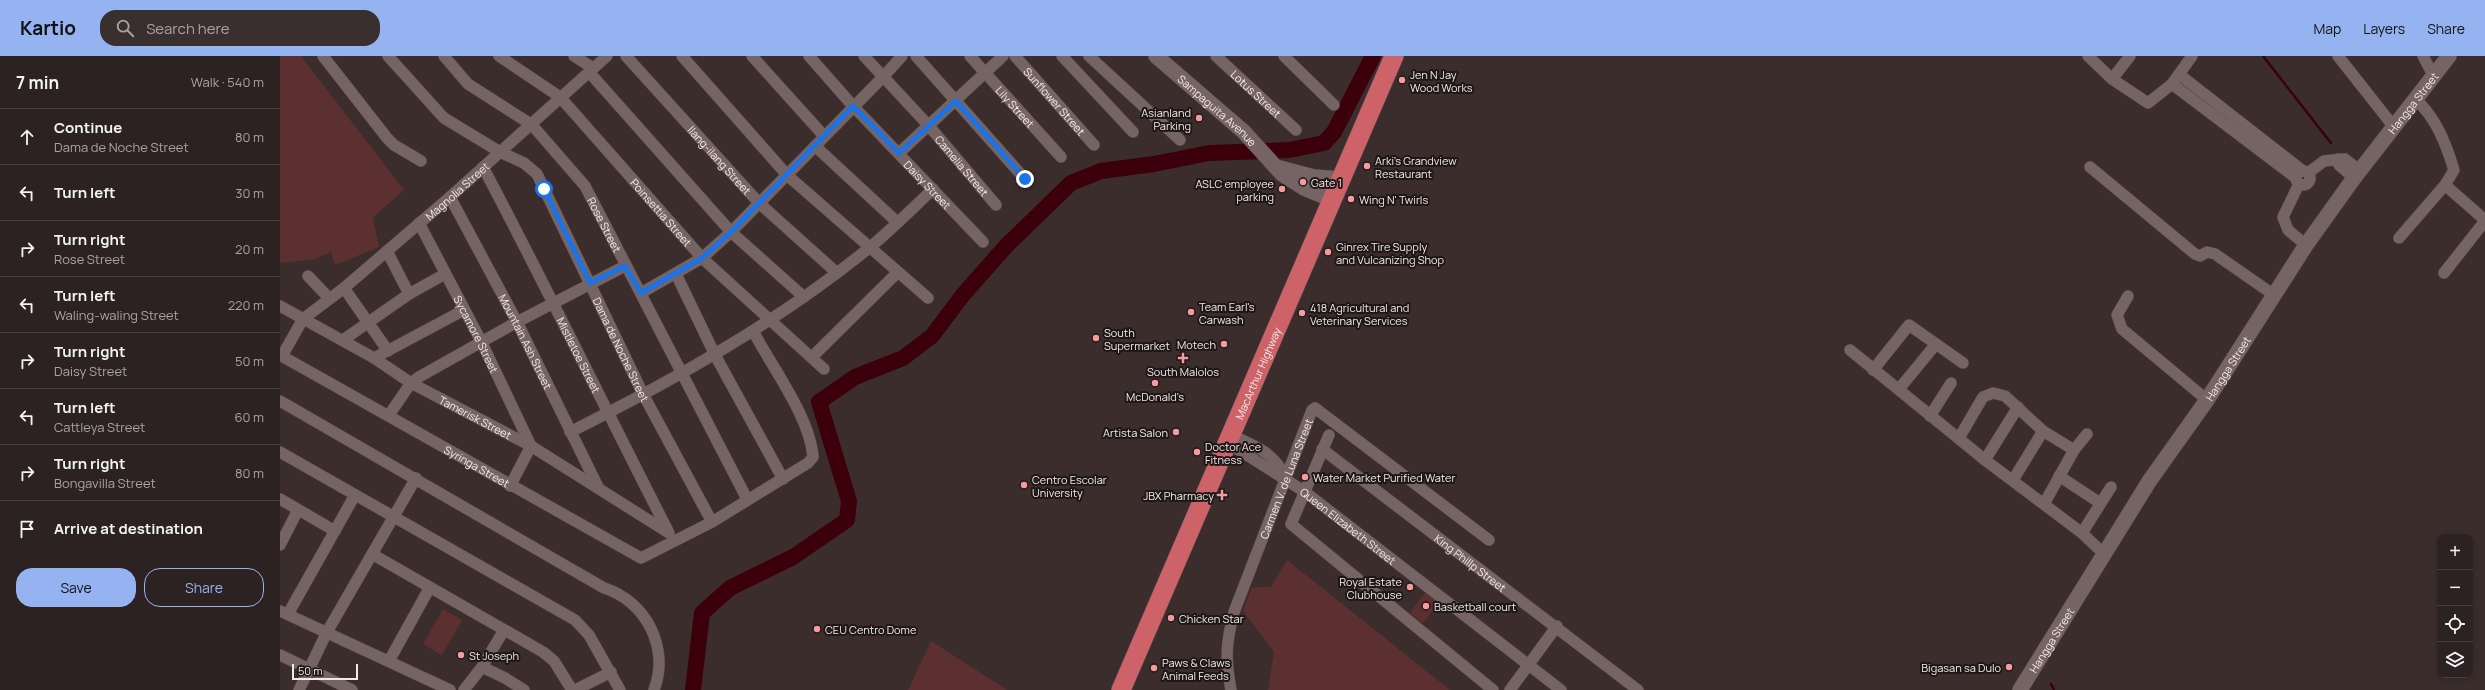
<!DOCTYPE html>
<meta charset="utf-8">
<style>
:root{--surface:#2d2222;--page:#392f2f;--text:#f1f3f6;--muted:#a7a4a5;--line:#483f40;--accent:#95b2f1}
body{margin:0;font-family:Manrope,sans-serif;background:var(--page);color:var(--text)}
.controls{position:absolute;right:12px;bottom:12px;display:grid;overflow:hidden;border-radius:8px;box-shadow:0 2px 6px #0003}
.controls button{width:36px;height:36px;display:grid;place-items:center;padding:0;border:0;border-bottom:1px solid var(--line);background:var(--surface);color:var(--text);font:20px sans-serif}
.scale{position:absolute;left:12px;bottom:10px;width:66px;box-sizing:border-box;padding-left:4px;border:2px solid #f3e9e8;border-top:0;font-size:11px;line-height:14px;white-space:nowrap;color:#f3e9e8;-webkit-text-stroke:3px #1e1717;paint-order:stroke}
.stop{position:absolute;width:12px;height:12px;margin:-9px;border:3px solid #1a73e8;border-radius:50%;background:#fff}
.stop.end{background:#1a73e8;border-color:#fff;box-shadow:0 1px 4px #0008}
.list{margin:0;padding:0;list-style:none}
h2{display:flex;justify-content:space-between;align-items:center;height:52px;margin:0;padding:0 16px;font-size:17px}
h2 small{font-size:13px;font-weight:400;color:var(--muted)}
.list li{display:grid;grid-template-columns:26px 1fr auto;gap:12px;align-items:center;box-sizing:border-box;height:56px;padding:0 16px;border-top:1px solid var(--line)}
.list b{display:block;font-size:15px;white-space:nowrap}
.list p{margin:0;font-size:13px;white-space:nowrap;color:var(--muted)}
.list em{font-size:13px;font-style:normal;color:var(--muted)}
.actions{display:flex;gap:8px;padding:12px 16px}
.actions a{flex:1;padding:9px 0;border:1px solid var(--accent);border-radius:16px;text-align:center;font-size:14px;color:var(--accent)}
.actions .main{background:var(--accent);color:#111}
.icon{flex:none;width:22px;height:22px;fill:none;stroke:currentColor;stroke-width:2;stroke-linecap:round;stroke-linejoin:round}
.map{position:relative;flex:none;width:2205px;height:634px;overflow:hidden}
header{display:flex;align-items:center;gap:24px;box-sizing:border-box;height:56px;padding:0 20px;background:var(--accent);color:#111}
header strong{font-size:19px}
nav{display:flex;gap:22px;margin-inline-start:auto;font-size:14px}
.search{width:280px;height:36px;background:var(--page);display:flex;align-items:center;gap:10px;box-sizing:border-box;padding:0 14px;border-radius:16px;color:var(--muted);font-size:15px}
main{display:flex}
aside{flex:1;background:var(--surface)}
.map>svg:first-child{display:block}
</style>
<header>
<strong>Kartio</strong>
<div class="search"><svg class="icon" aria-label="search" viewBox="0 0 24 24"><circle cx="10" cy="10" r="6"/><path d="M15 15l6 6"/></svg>Search here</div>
<nav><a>Map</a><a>Layers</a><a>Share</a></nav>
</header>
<main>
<aside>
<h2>7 min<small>Walk · 540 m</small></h2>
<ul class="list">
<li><svg class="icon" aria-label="ahead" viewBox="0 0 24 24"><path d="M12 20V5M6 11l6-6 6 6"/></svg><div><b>Continue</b><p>Dama de Noche Street</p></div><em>80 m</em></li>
<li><svg class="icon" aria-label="left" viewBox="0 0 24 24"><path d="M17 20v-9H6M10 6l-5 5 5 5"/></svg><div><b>Turn left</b></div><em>30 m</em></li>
<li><svg class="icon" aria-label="right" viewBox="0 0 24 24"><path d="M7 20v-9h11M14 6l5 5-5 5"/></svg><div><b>Turn right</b><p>Rose Street</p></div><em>20 m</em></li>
<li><svg class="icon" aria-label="left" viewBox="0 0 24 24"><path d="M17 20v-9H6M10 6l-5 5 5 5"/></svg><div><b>Turn left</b><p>Waling-waling Street</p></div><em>220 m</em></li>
<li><svg class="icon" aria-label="right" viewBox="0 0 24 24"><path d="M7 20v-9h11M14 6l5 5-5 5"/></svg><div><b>Turn right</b><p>Daisy Street</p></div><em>50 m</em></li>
<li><svg class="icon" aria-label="left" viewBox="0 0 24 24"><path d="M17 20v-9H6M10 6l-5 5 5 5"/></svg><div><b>Turn left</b><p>Cattleya Street</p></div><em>60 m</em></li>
<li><svg class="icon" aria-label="right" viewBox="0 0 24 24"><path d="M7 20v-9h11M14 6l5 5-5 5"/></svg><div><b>Turn right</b><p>Bongavilla Street</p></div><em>80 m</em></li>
<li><svg class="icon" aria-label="arrive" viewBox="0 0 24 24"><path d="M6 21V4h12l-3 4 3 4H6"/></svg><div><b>Arrive at destination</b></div></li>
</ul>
<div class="actions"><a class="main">Save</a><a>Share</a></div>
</aside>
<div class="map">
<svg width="2205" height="634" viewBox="0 0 2205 634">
<rect width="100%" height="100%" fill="#3c2d2d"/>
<path fill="#5c2f31" d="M0,0H21L124,134L93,161L99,191L55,209L51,196L35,203L0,207Z
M1007,504L1170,634H988L994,596L963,555L972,531H991Z
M1148,533L1161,543L1143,567L1130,557Z
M163,553L182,564L162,599L143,588Z
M651,585L727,634H628Z"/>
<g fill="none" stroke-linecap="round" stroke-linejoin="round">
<path stroke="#3b0009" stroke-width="2.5" d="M1983,0L2051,87
M1771,628L1774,634"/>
<path stroke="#3b0009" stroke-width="16" d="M413,634L422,557L450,532L513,501L567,464L569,445L539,346L575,321L623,302L652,280L682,240L726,190L791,127L821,115L874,108L929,97L1009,94L1044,87L1054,76L1093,0"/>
<g stroke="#594c4c" stroke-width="12">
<g id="street">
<path d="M43,0L107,82L114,89L141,105"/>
<path id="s1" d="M108,0L164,62L220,96L244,107L257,118L363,338L432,466"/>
<path id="s2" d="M164,0L188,28L252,69L305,130L467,443"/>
<path id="s3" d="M219,0L280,41L422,202L544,313"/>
<path d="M294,0L313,12"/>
<path id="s4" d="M346,0L479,147L557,217"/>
<path d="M402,0L507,119L648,242"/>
<path d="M472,0L544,80"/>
<path id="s5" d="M529,0L573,50L703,186"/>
<path id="s6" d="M584,0L649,70L716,149"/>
<path d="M636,0L745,123"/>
<path id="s7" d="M690,0L781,101"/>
<path id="s8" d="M735,0L814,89"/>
<path d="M782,0L853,76"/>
<path d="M809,0L900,84"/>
<path id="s9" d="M936,0L1016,74"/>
<path d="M1004,0L1054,49"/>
<path d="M1808,0L1832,23L1868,47L1892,28L1912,0"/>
<path d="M2058,0L2114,71"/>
<path d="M2143,0L2153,19"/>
<path d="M309,16L451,176L524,241"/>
<path d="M1900,19L2023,115"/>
<path d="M1832,23L1850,0"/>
<path d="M1892,28L2016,122"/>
<path d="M535,90L617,166"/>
<path d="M619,97L723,0"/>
<path d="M2058,103L2059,109L2074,122"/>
<path id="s10" d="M203,111C267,232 326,354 388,475"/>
<path d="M1810,111L1915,198L1920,200L1927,196L1935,198L1994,239"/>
<circle cx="2023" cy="122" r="7"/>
<path d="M2028,117L2044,105L2065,103L2080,115"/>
<path d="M2019,128L2003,161L2008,174L2026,189"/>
<path d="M2165,129L2205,164"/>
<path id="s11" d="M170,141L237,266L318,431"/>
<path id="s12" d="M139,167L201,285L251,390L230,430"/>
<path d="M2119,182L2165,129L2174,114C2166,88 2156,61 2135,43"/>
<path d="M107,195L129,238"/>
<path d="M2164,217L2205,165"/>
<path d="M396,218L435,299L503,423"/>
<path d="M28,220L49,242"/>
<path d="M64,232L108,295"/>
<path d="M361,237L422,202L451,176L603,21L622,0"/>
<path d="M1848,240L1837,259L1842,273L1927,344"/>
<path id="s13" d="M0,250L94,302L131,327L251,390L389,477"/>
<path d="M63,284L129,238L165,218"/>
<path d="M1570,294L1705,404L1802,477L1824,498"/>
<path id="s14" d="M0,299L361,502L432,466L528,407L533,401C530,361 492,311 473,275"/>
<path id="s15" d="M2,300L23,263L64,232L170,141L327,0"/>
<path d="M532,301L618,216"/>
<path d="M94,302L184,254"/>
<path d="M1593,314L1629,269L1683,307"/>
<path d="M1619,333L1656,288"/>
<path d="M0,345L324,532C366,545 390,592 374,634"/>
<path d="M109,359L131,327L139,321L237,266L345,210"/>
<path d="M1650,360L1671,327"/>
<path d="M290,376C394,324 498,266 589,192C611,174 632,153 653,133"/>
<path d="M951,379C976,390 996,398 1006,423"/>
<path d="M1049,379L1011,468L1213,634"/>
<path d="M1679,382L1703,341L1713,337L1725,340L1763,375L1794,394"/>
<path id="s16" d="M948,387L1025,436L1281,634"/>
<path id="s17" d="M1042,393L1358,634"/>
<path d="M0,396L295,564L309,579L340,634"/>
<path d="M1705,404L1738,351"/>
<path d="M1779,420L1820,447"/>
<path d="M1733,424L1763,375"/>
<path d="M0,443L55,475"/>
<path d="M1764,448L1794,394L1807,378"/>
<path d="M1802,477L1831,431"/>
<path d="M0,489L18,454"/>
<path d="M92,498L263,596L274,605L292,634"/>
<path d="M0,555L170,634"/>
<path d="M8,558L75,439"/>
<path d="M0,599L72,634"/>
<path d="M109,605L150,531"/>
<path d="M202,611L225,622L244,634"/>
<path d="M19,634L47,576L136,422"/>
<path d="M184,634L202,611L224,574"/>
<path d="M295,634L331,616"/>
<path id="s18" d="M951,634C945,602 946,587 954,556L1032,354L1035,352L1209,484"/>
<path d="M1230,634L1277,570"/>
</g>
</g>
<g stroke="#594c4c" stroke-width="16">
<g id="secondary">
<path id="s19" d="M876,0L964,76L1002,118L1024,132L1053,144"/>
<path d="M996,111L1034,121L1061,123"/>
<path id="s20" d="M1740,634L1870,424L1927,344L2026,189L2074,122L2169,0"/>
</g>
</g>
<g stroke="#594c4c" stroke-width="20">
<g id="highway">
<path id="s21" d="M841,634L1114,0"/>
</g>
</g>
<use href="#street" stroke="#766464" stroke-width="11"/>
<use href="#secondary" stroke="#766464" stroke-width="15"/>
<use href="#highway" stroke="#cd6269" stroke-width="19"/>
</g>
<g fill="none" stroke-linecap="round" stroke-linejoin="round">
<path stroke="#1a73e8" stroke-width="5" d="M264,133L310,227L345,210L361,237L422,202L451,176L573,50L619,97L676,45L745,123"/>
</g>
<g fill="#f59b9d" stroke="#1e1717" stroke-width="1.5">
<circle cx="1122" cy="24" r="4"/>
<circle cx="919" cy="62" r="4"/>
<circle cx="1087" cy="110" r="4"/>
<circle cx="1023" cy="126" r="4"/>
<circle cx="1002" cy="133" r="4"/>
<circle cx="1071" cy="143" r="4"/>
<circle cx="1048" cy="196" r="4"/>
<circle cx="911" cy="256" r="4"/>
<circle cx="1022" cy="257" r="4"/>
<circle cx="816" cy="282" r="4"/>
<circle cx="944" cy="288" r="4"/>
<path d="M901 296h4v4h4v4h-4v4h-4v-4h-4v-4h4z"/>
<circle cx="875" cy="327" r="4"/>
<circle cx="896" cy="376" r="4"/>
<circle cx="917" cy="396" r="4"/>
<circle cx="1025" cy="421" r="4"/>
<circle cx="744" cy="429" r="4"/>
<path d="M940 433h4v4h4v4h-4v4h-4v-4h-4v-4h4z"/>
<circle cx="1130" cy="531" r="4"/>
<circle cx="1146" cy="550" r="4"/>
<circle cx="891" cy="562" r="4"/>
<circle cx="537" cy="573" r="4"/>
<circle cx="181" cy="599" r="4"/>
<circle cx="1729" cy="611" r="4"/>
<circle cx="874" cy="612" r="4"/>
</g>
<g text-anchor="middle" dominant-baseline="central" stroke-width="4" stroke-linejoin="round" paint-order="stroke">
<g font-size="11" fill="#f3e9e8" stroke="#1e1717" text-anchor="start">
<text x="1130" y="18">Jen N Jay<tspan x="1130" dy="13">Wood Works</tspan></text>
<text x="911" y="56" text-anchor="end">Asianland<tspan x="911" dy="13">Parking</tspan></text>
<text x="1095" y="104">Arki's Grandview<tspan x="1095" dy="13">Restaurant</tspan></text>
<text x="1031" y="126">Gate 1</text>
<text x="994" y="127" text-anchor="end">ASLC employee<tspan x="994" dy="13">parking</tspan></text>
<text x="1079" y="143">Wing N' Twirls</text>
<text x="1056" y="190">Ginrex Tire Supply<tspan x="1056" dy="13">and Vulcanizing Shop</tspan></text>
<text x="919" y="250">Team Earl's<tspan x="919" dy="13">Carwash</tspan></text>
<text x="1030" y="251">418 Agricultural and<tspan x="1030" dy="13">Veterinary Services</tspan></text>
<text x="824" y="276">South<tspan x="824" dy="13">Supermarket</tspan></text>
<text x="936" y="288" text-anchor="end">Motech</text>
<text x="903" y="315" text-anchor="middle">South Malolos</text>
<text x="875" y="340" text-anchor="middle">McDonald's</text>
<text x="888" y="376" text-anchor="end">Artista Salon</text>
<text x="925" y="390">Doctor Ace<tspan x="925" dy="13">Fitness</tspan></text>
<text x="1033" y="421">Water Market Purified Water</text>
<text x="752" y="423">Centro Escolar<tspan x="752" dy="13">University</tspan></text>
<text x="934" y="439" text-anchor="end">JBX Pharmacy</text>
<text x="1122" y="525" text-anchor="end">Royal Estate<tspan x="1122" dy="13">Clubhouse</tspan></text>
<text x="1154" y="550">Basketball court</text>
<text x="899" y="562">Chicken Star</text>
<text x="545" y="573">CEU Centro Dome</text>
<text x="189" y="599">St Joseph</text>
<text x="882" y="606">Paws &amp; Claws<tspan x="882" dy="13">Animal Feeds</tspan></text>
<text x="1721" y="611" text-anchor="end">Bigasan sa Dulo</text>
</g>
<g font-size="11" fill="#f3e9e8" stroke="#1e1717">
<text stroke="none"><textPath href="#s9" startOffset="55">Lotus Street</textPath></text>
<text stroke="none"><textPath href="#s8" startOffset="60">Sunflower Street</textPath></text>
<text stroke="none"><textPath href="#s20" startOffset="707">Hangga Street</textPath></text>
<text stroke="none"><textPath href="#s7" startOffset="68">Lily Street</textPath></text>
<text stroke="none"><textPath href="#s19" startOffset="82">Sampaguita Avenue</textPath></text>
<text stroke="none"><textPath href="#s4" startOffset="140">Ilang-ilang Street</textPath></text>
<text stroke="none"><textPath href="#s6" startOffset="147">Camelia Street</textPath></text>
<text stroke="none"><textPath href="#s5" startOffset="175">Daisy Street</textPath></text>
<text stroke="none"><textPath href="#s15" startOffset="243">Magnolia Street</textPath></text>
<text stroke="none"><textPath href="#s3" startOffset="227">Poinsettia Street</textPath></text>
<text stroke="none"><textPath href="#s2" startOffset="237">Rose Street</textPath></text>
<text stroke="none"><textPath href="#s12" startOffset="125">Sycamore Street</textPath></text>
<text stroke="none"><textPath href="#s11" startOffset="163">Mountain Ash Street</textPath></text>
<text stroke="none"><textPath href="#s1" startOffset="387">Dama de Noche Street</textPath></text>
<text stroke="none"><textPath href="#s10" startOffset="211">Mistletoe Street</textPath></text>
<text stroke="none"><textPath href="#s20" startOffset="383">Hangga Street</textPath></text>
<text stroke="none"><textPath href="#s21" startOffset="345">MacArthur Highway</textPath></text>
<text stroke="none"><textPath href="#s13" startOffset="225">Tamerisk Street</textPath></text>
<text stroke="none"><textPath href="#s14" startOffset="226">Syringa Street</textPath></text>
<text stroke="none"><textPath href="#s18" startOffset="222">Carmen V. de Luna Street</textPath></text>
<text stroke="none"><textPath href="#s16" startOffset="146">Queen Elizabeth Street</textPath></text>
<text stroke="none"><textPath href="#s17" startOffset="187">King Phillp Street</textPath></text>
<text stroke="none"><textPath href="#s20" startOffset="59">Hangga Street</textPath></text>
</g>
</g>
</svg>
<div class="controls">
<button>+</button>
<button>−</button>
<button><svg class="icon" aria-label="locate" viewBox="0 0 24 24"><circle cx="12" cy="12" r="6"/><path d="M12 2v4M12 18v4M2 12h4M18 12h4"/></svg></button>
<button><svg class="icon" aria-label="layers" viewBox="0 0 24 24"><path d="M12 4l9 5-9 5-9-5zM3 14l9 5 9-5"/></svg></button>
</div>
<div class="scale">50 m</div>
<div class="stop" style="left:264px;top:133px"></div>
<div class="stop end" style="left:745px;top:123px"></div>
</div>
</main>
